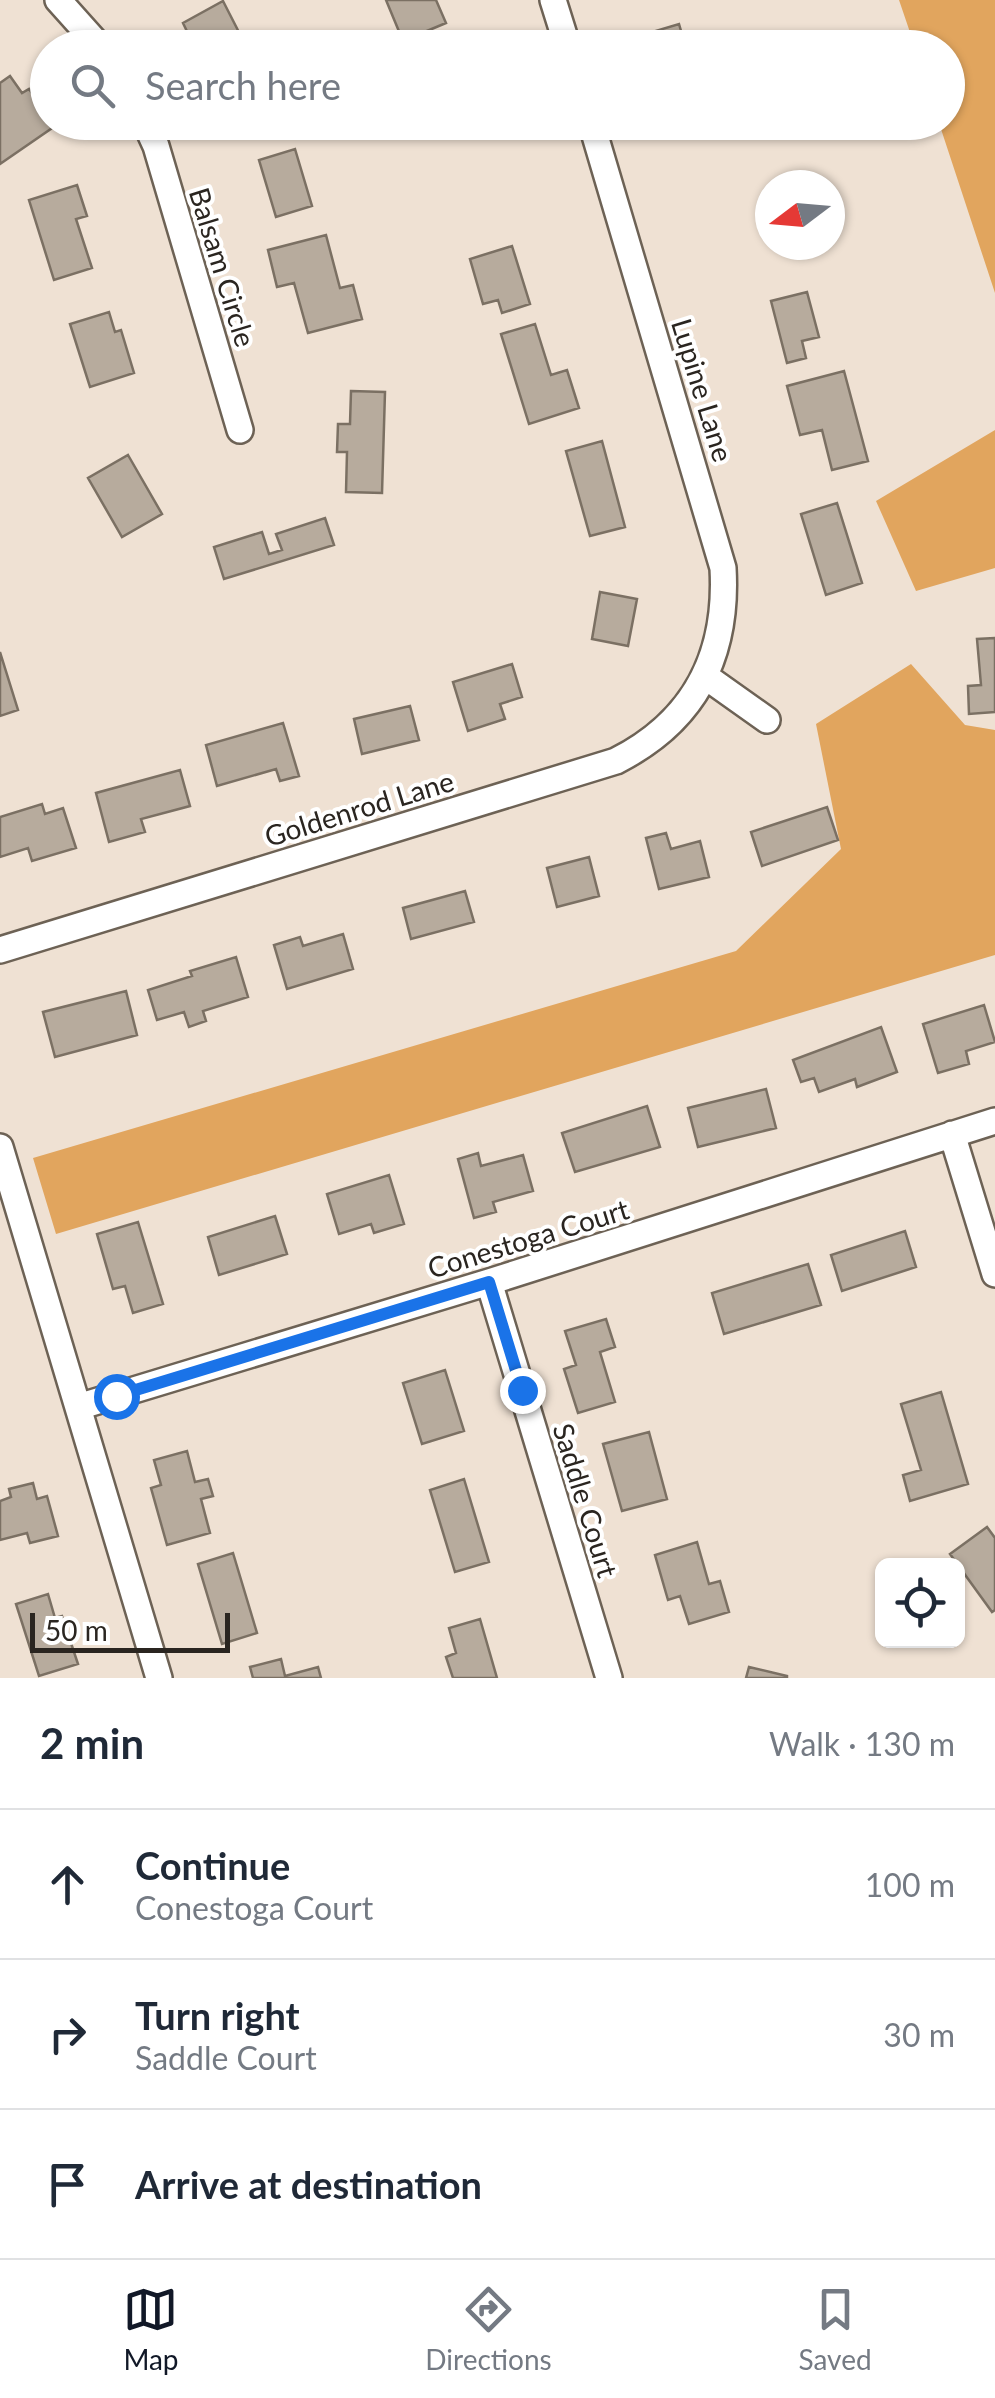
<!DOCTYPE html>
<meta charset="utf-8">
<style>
:root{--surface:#fff;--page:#f2f2f3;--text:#1f2937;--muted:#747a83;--line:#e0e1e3;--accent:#111827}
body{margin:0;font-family:Lato,sans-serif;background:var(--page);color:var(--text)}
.controls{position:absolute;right:30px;bottom:30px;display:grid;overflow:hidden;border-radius:15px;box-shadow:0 2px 8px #0004}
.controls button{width:90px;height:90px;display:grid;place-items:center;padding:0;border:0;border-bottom:2px solid var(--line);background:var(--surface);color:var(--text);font:50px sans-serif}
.compass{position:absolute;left:755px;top:170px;width:90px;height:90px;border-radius:50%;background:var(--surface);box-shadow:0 2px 8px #0004;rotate:254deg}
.scale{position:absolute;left:30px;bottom:25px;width:200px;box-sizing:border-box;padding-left:10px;border:5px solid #2a2520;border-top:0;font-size:28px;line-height:35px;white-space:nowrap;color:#2a2520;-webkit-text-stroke:8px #fff;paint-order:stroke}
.stop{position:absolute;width:30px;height:30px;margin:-22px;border:8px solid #1a73e8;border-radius:50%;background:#fff}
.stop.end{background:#1a73e8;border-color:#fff;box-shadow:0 2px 10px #0008}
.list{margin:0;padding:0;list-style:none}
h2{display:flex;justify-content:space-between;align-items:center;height:130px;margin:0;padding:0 40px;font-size:42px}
h2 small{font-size:32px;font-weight:400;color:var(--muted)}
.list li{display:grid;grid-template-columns:65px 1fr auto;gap:30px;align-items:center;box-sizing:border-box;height:150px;padding:0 40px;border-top:2px solid var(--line)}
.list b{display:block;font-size:38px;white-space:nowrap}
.list p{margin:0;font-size:32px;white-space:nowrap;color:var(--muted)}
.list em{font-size:32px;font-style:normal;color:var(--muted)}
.icon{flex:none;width:55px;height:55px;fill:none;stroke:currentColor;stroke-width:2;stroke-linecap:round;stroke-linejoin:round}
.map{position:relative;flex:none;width:995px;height:1678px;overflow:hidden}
.search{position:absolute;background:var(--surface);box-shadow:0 2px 8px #0004;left:30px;right:30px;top:30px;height:110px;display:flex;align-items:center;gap:25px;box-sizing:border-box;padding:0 35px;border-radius:55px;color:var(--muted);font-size:38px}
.sheet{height:580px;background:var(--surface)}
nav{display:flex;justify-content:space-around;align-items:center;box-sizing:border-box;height:140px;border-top:2px solid var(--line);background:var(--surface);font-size:28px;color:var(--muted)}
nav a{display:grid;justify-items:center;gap:5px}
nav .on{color:var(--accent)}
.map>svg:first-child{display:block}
</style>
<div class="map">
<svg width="995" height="1678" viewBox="0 0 995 1678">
<rect width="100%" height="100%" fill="#efe1d3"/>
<path fill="#e1a55e" d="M899,0H995V293L939,123L948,122V48L915,47Z
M995,430V568L916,591L876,501Z
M911,664L965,725L995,730V955L56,1234L33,1158L736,951L841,849L816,724Z"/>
<path fill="#b7ab9d" stroke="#7b7063" stroke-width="2.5" d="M386,0H436L446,23L403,41Z
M223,1L247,48H195L183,23Z
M679,24L686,48H646L642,35Z
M10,76L22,93L29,89L48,115V122L55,126L0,164V83Z
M295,149L312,206L276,217L259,160Z
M77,185L87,216L76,219L92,268L54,280L29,200Z
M326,235L340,288L353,285L362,319L308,333L294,283L277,287L268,250Z
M512,246L530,304L502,313L498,300L483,304L470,259Z
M807,292L819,337L802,341L806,358L787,363L771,301Z
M109,312L115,332L121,330L134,373L90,387L70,324Z
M535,324L551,375L567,370L579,408L529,424L501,334Z
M844,371L868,461L832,470L822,430L800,435L787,386Z
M351,391L385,392L382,493L346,492L347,452H337L338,424H350Z
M602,441L625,527L590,536L566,451Z
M128,455L162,514L122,537L88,478Z
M837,503L862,583L826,595L801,514Z
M325,518L334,545L224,579L214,547L262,532L269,554L282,550L276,534Z
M600,592L637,599L628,646L592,639Z
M995,638V712L969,714L968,686L981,685L977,639Z
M0,652L18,710L0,716Z
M512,664L522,697L500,704L505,719L468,731L453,682Z
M410,706L419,740L362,754L354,719Z
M283,723L299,776L280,781L276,769L217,786L206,745Z
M180,770L190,806L141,819L145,832L109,842L96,793Z
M42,804L45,814L63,808L76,848L32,861L28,848L0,857V817Z
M827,807L838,840L762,866L751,832Z
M666,833L671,849L700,841L709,877L659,889L646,838Z
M589,857L599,896L557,907L547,868Z
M465,891L474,922L411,939L403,908Z
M343,934L353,969L287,989L274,945L300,937L303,946Z
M236,957L248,997L203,1011L206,1021L189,1027L184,1012L157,1020L148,990L192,976L190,971Z
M126,991L137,1035L55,1057L43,1012Z
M984,1005L995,1042L966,1051L969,1064L938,1073L923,1024Z
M881,1027L897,1072L857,1087L855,1079L819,1092L814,1078L801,1082L793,1060Z
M766,1089L776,1128L698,1147L688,1108Z
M647,1106L660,1147L575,1172L562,1133Z
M478,1153L481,1166L523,1155L533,1191L493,1202L496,1212L474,1218L458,1159Z
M389,1175L404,1224L374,1233L371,1224L339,1234L327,1194Z
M275,1216L287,1254L219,1275L208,1237Z
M138,1222L163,1304L133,1313L125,1286L113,1289L97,1234Z
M905,1231L916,1267L842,1291L831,1255Z
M808,1264L821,1305L724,1334L712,1293Z
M606,1319L615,1347L600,1352L615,1402L578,1413L564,1369L576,1365L565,1331Z
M445,1370L464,1431L422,1444L403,1383Z
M941,1392L968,1484L910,1501L903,1475L921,1470L901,1404Z
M649,1432L667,1499L622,1511L603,1444Z
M187,1451L195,1482L208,1479L213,1496L201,1499L210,1533L167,1545L151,1488L161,1485L154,1460Z
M464,1479L489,1562L455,1572L430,1490Z
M33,1483L37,1499L47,1496L58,1536L30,1543L27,1533L0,1540V1501L11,1497L9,1489Z
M987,1527L995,1538V1610L992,1612L950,1554Z
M697,1542L709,1584L720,1581L729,1612L689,1624L680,1596L668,1600L655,1555Z
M233,1553L257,1633L222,1644L198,1564Z
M48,1594L55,1618L62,1616L78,1664L39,1676L16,1604Z
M480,1619L497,1678H453L446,1657L456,1653L449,1628Z
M281,1659L285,1676L318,1667L321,1678H253L250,1667Z
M749,1667L787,1676V1678H746Z"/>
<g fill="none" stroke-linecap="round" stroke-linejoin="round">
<g stroke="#6d6255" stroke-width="30">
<path id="minor" d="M58,0L101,48
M553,0L568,48
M145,122L156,146L240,430
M705,676L767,720
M0,950L616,761C695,721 728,655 723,568L591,122
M952,1134L995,1274
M0,1147L159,1678
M489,1282L609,1678
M78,1407L489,1282L995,1121"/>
</g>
<use href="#minor" stroke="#fff" stroke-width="25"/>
</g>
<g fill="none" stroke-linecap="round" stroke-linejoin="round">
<path stroke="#1a73e8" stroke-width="12" d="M116,1396L489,1282L522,1390"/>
</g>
<g text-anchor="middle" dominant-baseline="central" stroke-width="8" stroke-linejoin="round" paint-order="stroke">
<g font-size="28" fill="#2a2520" stroke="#fff">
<text transform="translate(223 267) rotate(73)">Balsam Circle</text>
<text transform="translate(703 390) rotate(73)">Lupine Lane</text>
<text transform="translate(359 808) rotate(-17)">Goldenrod Lane</text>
<text transform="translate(528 1238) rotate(-17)">Conestoga Court</text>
<text transform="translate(586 1500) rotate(73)">Saddle Court</text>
</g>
</g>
</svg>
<div class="controls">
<button><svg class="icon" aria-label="locate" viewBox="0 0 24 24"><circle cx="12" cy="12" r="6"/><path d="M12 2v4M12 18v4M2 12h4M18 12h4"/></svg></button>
</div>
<svg class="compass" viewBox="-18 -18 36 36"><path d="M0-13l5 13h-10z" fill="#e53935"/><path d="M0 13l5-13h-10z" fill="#747a83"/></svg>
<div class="scale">50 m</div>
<div class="stop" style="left:116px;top:1396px"></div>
<div class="stop end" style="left:522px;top:1390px"></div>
<div class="search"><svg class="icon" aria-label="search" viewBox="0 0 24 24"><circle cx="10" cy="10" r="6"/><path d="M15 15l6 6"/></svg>Search here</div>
</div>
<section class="sheet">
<h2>2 min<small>Walk · 130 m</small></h2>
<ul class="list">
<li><svg class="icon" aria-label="ahead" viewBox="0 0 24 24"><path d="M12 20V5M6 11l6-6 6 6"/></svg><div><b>Continue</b><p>Conestoga Court</p></div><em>100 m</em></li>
<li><svg class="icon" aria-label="right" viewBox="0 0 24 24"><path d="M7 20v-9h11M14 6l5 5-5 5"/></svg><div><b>Turn right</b><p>Saddle Court</p></div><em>30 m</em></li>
<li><svg class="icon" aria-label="arrive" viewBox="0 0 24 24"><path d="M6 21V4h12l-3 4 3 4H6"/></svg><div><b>Arrive at destination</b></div></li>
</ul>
</section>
<nav>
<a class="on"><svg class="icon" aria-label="map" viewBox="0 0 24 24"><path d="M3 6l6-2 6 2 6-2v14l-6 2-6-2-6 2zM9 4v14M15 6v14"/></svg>Map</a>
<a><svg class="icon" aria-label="directions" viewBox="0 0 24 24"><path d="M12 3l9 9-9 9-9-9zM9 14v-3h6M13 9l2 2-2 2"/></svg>Directions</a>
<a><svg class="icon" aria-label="saved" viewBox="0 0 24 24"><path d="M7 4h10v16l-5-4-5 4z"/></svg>Saved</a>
</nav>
